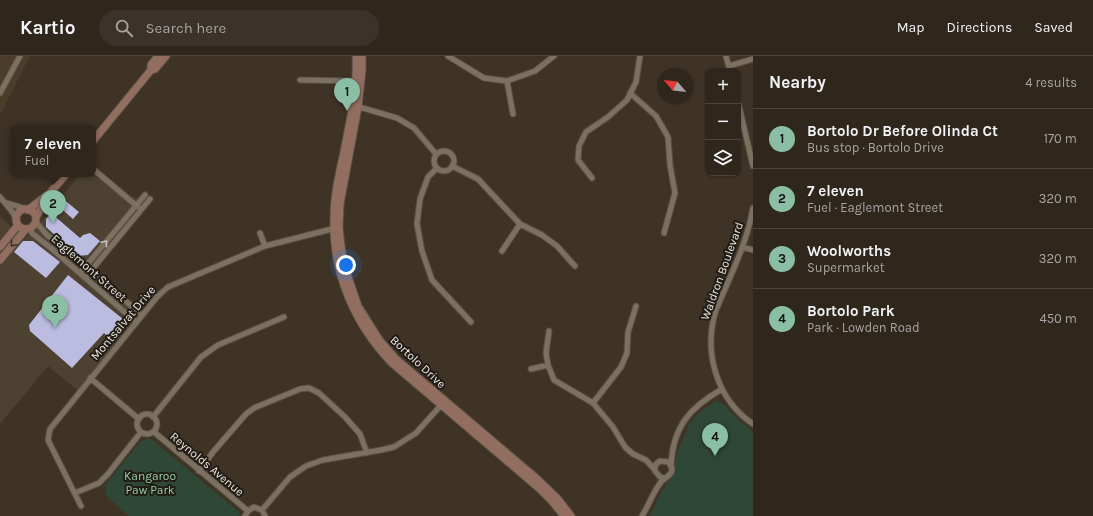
<!DOCTYPE html>
<meta charset="utf-8">
<style>
:root{--surface:#2f261c;--page:#3b3229;--text:#f1f3f6;--muted:#a7a5a3;--line:#4a433b;--accent:#8abfa5}
body{margin:0;font-family:Karla,sans-serif;background:var(--page);color:var(--text)}
.controls{position:absolute;right:12px;top:12px;display:grid;overflow:hidden;border-radius:8px;box-shadow:0 1px 3px #0004}
.controls button{width:36px;height:36px;display:grid;place-items:center;padding:0;border:0;border-bottom:1px solid var(--line);background:var(--surface);color:var(--text);font:20px sans-serif}
.compass{position:absolute;left:657px;top:12px;width:36px;height:36px;border-radius:50%;background:var(--surface);box-shadow:0 1px 3px #0004;rotate:298deg}
.you{position:absolute;left:346px;top:209px;width:14px;height:14px;margin:-10px;border:3px solid #fff;border-radius:50%;background:#1a73e8;box-shadow:0 0 0 6px #1a73e833}
.badge{display:grid;place-items:center;width:26px;height:26px;border-radius:50%;background:var(--accent);color:#111;font-size:13px;font-weight:700}
.pin{position:absolute;translate:-50% -33px;filter:drop-shadow(0 1px 2px #0008)}
.pin::after{content:'';position:absolute;top:21px;width:14px;height:12px;background:inherit;clip-path:polygon(0 0,100% 0,50% 100%)}
.popup{position:absolute;left:10px;top:69px;width:86px;height:52px;box-sizing:border-box;display:grid;place-content:center;border-radius:8px;background:var(--surface);filter:drop-shadow(0 1px 3px #0005);font-size:13px;white-space:nowrap;color:var(--muted)}
.popup b{font-size:15px;color:var(--text)}
.popup::after{content:'';position:absolute;left:50%;top:100%;margin-left:-8px;border:8px solid transparent;border-top-color:var(--surface)}
.list{margin:0;padding:0;list-style:none}
h2{display:flex;justify-content:space-between;align-items:center;height:52px;margin:0;padding:0 16px;font-size:17px}
h2 small{font-size:13px;font-weight:400;color:var(--muted)}
.list li{display:grid;grid-template-columns:26px 1fr auto;gap:12px;align-items:center;box-sizing:border-box;height:60px;padding:0 16px;border-top:1px solid var(--line)}
.list b{display:block;font-size:15px;white-space:nowrap}
.list p{margin:0;font-size:13px;white-space:nowrap;color:var(--muted)}
.list em{font-size:13px;font-style:normal;color:var(--muted)}
.icon{flex:none;width:22px;height:22px;fill:none;stroke:currentColor;stroke-width:2;stroke-linecap:round;stroke-linejoin:round}
.map{position:relative;flex:none;width:753px;height:460px;overflow:hidden}
header{display:flex;align-items:center;gap:24px;box-sizing:border-box;height:56px;padding:0 20px;background:var(--surface);border-bottom:1px solid var(--line)}
header strong{font-size:19px}
nav{display:flex;gap:22px;margin-inline-start:auto;font-size:14px}
.search{width:280px;height:36px;background:var(--page);display:flex;align-items:center;gap:10px;box-sizing:border-box;padding:0 14px;border-radius:22px;color:var(--muted);font-size:15px}
main{display:flex}
aside{flex:1;background:var(--surface)}
.map>svg:first-child{display:block}
</style>
<header>
<strong>Kartio</strong>
<div class="search"><svg class="icon" aria-label="search" viewBox="0 0 24 24"><circle cx="10" cy="10" r="6"/><path d="M15 15l6 6"/></svg>Search here</div>
<nav><a>Map</a><a>Directions</a><a>Saved</a></nav>
</header>
<main>
<div class="map">
<svg width="753" height="460" viewBox="0 0 753 460">
<rect width="100%" height="100%" fill="#3f3325"/>
<path fill="#4d4232" d="M80,118H89L143,146L89,209L147,258L81,337L48,310L0,368V159L23,185L48,158Z"/>
<path fill="#4c3c2a" d="M0,0H30L0,59Z"/>
<path fill="#2f4736" d="M716,345L724,348L734,360L753,376V460H650L659,440L673,418L677,397L689,369L696,359Z
M150,382L239,456L240,460H129L107,441L105,429L141,385Z"/>
<path fill="#bcbbe0" d="M62,142L79,156L73,163L57,149Z
M51,157L80,182L83,179L90,177L100,185L88,199L78,200L46,171V163Z
M23,185H33L60,206L46,222L14,196Z
M68,219L123,263L124,270L111,284L104,277L72,312L30,275L29,269Z"/>
<g fill="none" stroke-linecap="round" stroke-linejoin="round">
<g stroke="#595044" stroke-width="7">
<path id="street" d="M448,0L484,22L507,25L535,15L554,0
M726,0L730,15
M729,10L753,3
M300,24L358,25
M507,25L513,58
M0,37L20,0
M630,37L656,60L668,81L670,109L675,137L664,177
M738,46L753,110
M356,50L397,62L414,72L436,98
M434 105a10 10 0 1 1 20 0a10 10 0 1 1-20 0Z
M452,110L478,123L520,168L542,179L557,190L575,210
M437,112L428,121L420,143L417,168L422,195L432,224L471,266
M93,113L138,151
M592,122L578,104L579,90L586,76L608,61L627,44L636,26L640,0
M0,141L10,153L17,163
M7,147L26,153
M753,152C747,188 730,220 716,254C703,295 716,343 753,368
M36,166L46,178L142,259
M29,173L33,178L52,193L136,266
M260,177L265,190
M743,191L753,194
M502,195L520,168
M80,217L145,139
M85,222L150,143
M549,275L546,297L548,309L554,324L593,347L613,371L625,391L633,398L646,404L654,413
M531,313L548,309
M90,322L139,363
M593,347L621,311L627,297L628,276L636,250
M137 368a10 10 0 1 1 20 0a10 10 0 1 1-20 0Z
M153,361L201,301L218,289L284,261
M154,376L248,455
M671,409C673,371 689,352 722,333
M199,415L213,396L246,358L254,352L300,333L309,332L319,337L345,361L360,378L367,397
M75,437L99,427L108,418L141,376
M81,450L48,384L50,373L157,241L168,231L265,190L336,172
M262,454L290,421L306,410L323,404L381,394L394,391L416,377L443,347
M245,460L248,455L254,451L262,454L265,460
M642,460C649,449 653,436 661,426C664,422 671,420 672,414C672,411 670,408 668,406L660,405L655,409V415L660,421L664,422"/>
</g>
<g stroke="#595044" stroke-width="9">
<path id="secondary" d="M356,0C358,32 350,64 344,96C339,118 334,140 334,162C332,217 355,269 392,307L540,433L551,444L564,460
M362,0V14L358,51L340,148L339,172L341,190L345,212L358,250L380,285L397,304L536,422L557,442L571,460
M151,14L155,13L166,0
M93,85L151,14V9L158,0
M16 163a10 10 0 1 1 20 0a10 10 0 1 1-20 0Z
M28,154L47,139
M36,161L50,137L66,118
M0,191L18,169
M0,204L26,173"/>
</g>
<use href="#street" stroke="#7c7060" stroke-width="5"/>
<use href="#secondary" stroke="#926e60" stroke-width="7"/>
</g>
<defs><path id="oneway-chevron" d="M-2-3.5L2.5 0L-2 3.5" fill="none" stroke-width="1.6" stroke-linecap="round" stroke-linejoin="round"/></defs>
<use stroke="#cbc3b8" href="#oneway-chevron" transform="translate(105 187) rotate(-50)"/>
<use stroke="#3d3028" href="#oneway-chevron" transform="translate(13 188) rotate(130)"/>
<g text-anchor="middle" dominant-baseline="central" stroke-width="4" stroke-linejoin="round" paint-order="stroke">
<g font-size="12" fill="#ede6dd" stroke="#211c16">
<text transform="translate(89 212) rotate(41)">Eaglemont Street</text>
<text transform="translate(722 215) rotate(-70)">Waldron Boulevard</text>
<text transform="translate(123 267) rotate(-50)">Montsalvat Drive</text>
<text transform="translate(418 306) rotate(43)">Bortolo Drive</text>
<text transform="translate(207 408) rotate(40)">Reynolds Avenue</text>
</g>
<g font-size="12" fill="#96cfa6" stroke="#211c16">
<text x="150" y="420">Kangaroo<tspan x="150" dy="14">Paw Park</tspan></text>
</g>
</g>
</svg>
<div class="controls">
<button>+</button>
<button>−</button>
<button><svg class="icon" aria-label="layers" viewBox="0 0 24 24"><path d="M12 4l9 5-9 5-9-5zM3 14l9 5 9-5"/></svg></button>
</div>
<svg class="compass" viewBox="-18 -18 36 36"><path d="M0-13l5 13h-10z" fill="#e53935"/><path d="M0 13l5-13h-10z" fill="#a7a5a3"/></svg>
<div class="you"></div>
<div class="pin badge" style="left:347px;top:55px">1</div>
<div class="pin badge" style="left:53px;top:167px">2</div>
<div class="popup"><b>7 eleven</b>Fuel</div>
<div class="pin badge" style="left:55px;top:272px">3</div>
<div class="pin badge" style="left:715px;top:400px">4</div>
</div>
<aside>
<h2>Nearby<small>4 results</small></h2>
<ul class="list">
<li><span class="badge">1</span><div><b>Bortolo Dr Before Olinda Ct</b><p>Bus stop · Bortolo Drive</p></div><em>170 m</em></li>
<li><span class="badge">2</span><div><b>7 eleven</b><p>Fuel · Eaglemont Street</p></div><em>320 m</em></li>
<li><span class="badge">3</span><div><b>Woolworths</b><p>Supermarket</p></div><em>320 m</em></li>
<li><span class="badge">4</span><div><b>Bortolo Park</b><p>Park · Lowden Road</p></div><em>450 m</em></li>
</ul>
</aside>
</main>
